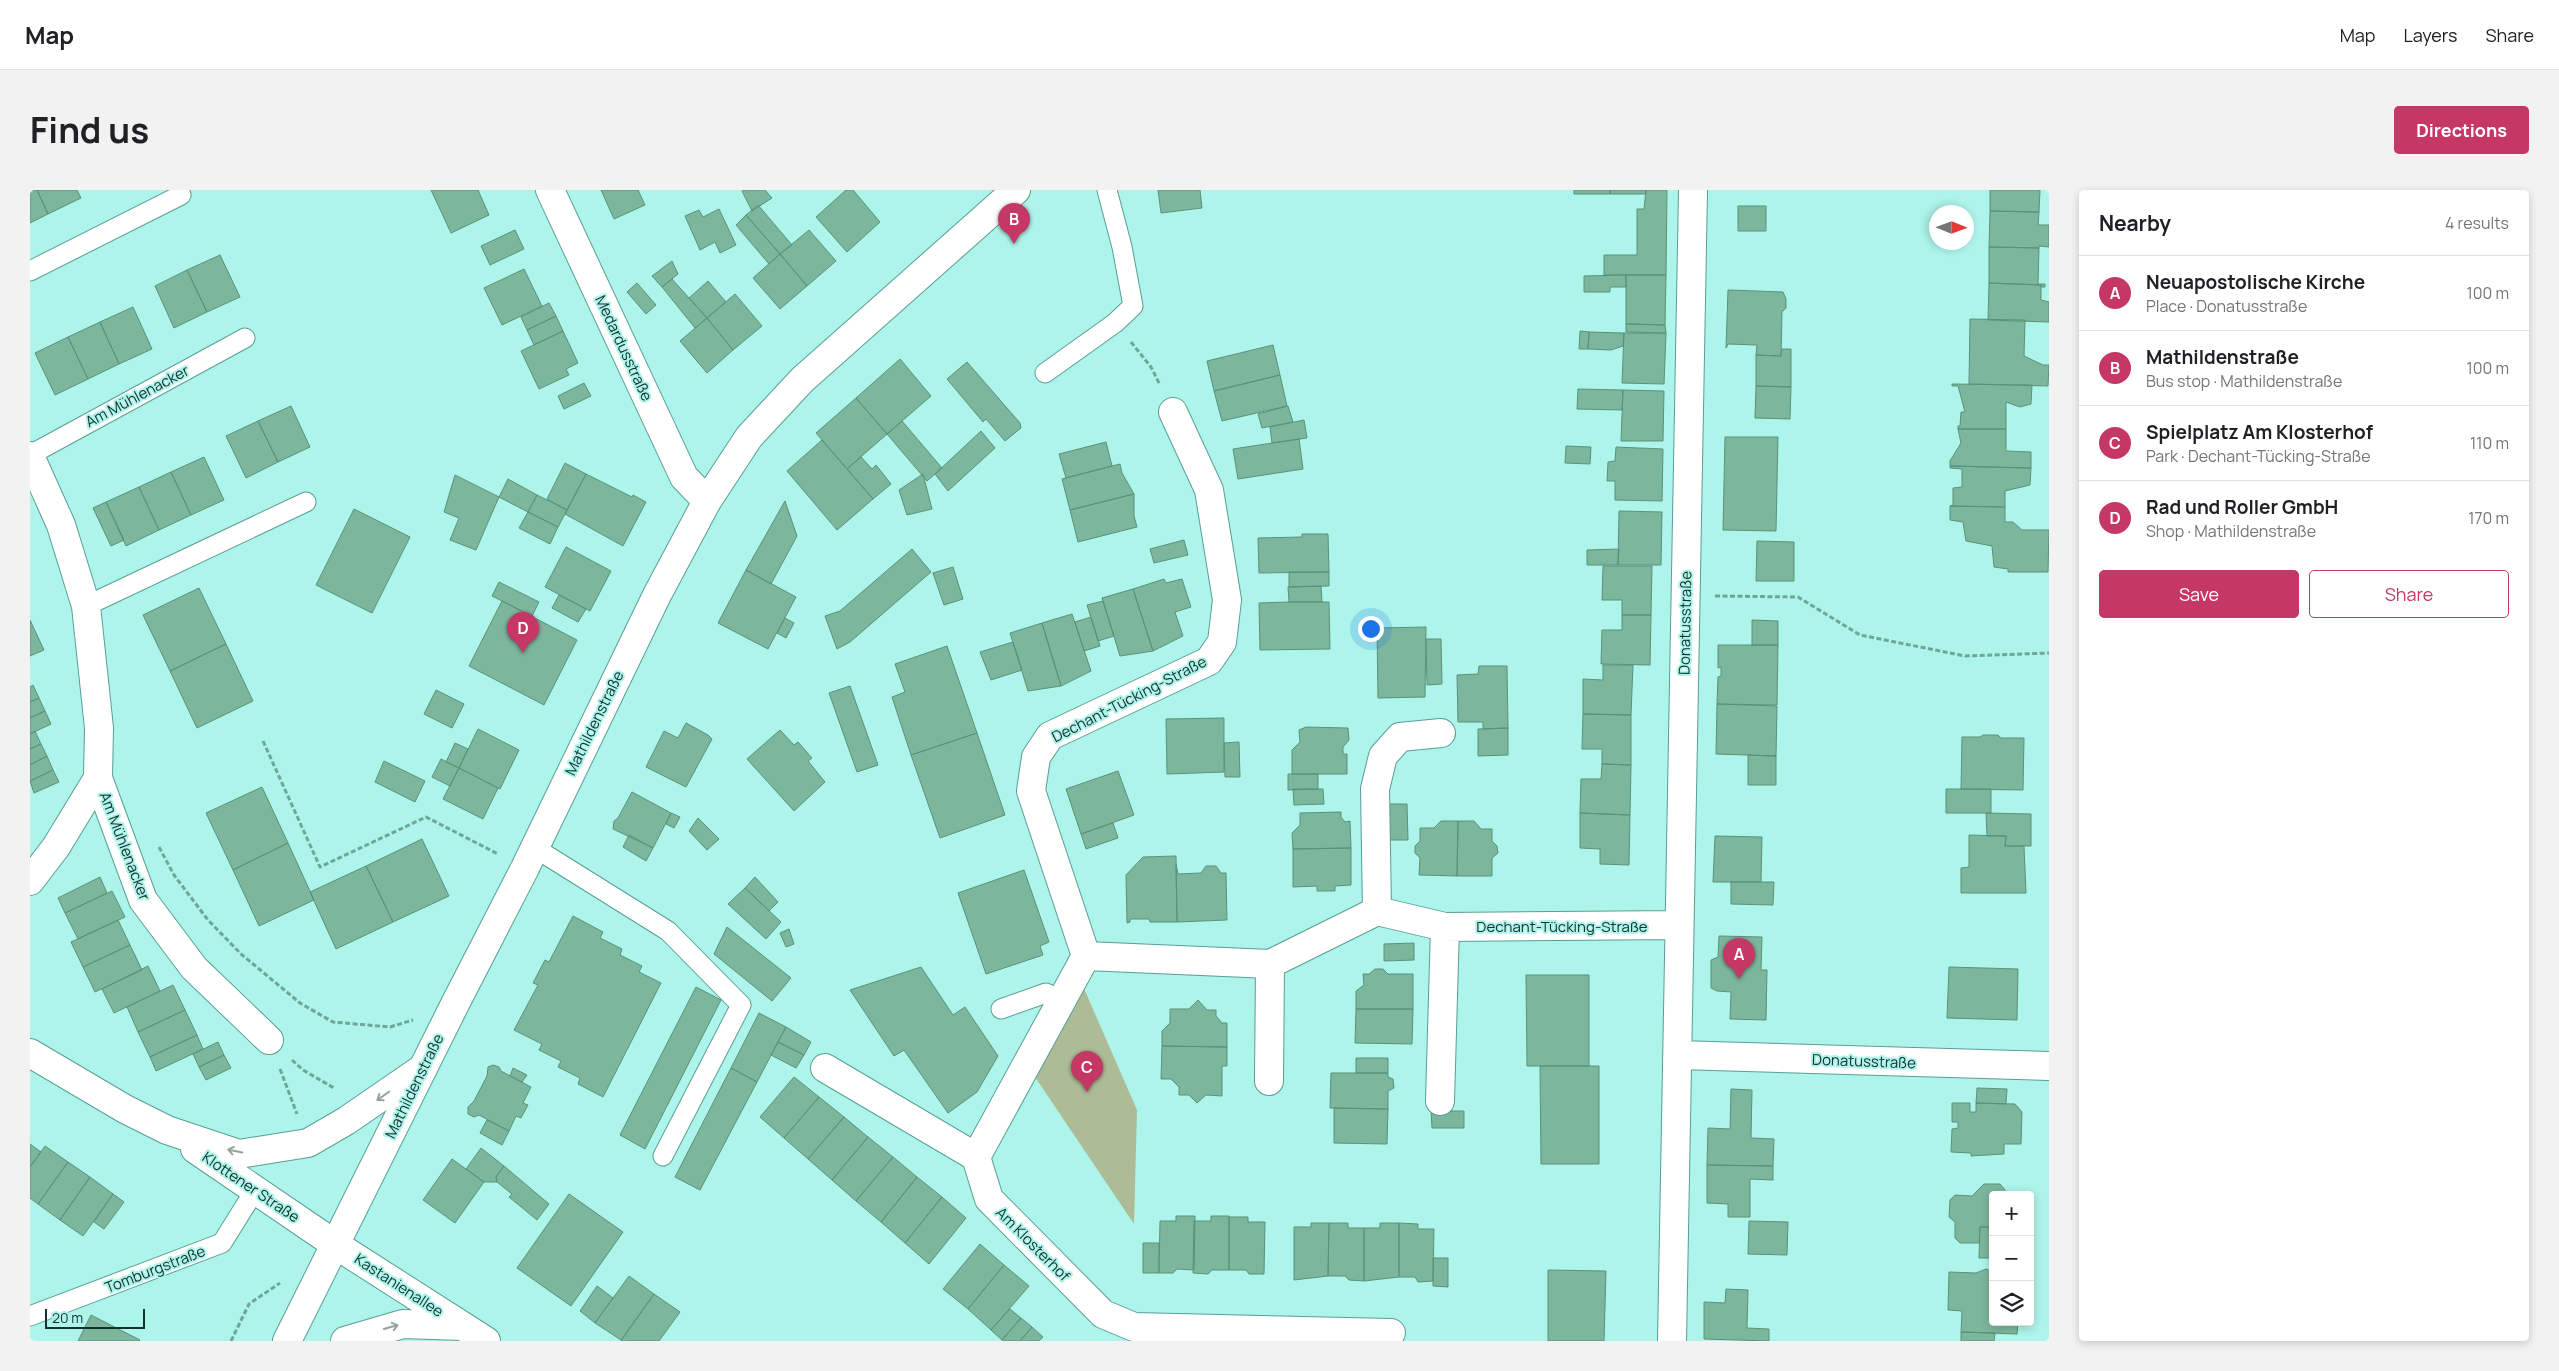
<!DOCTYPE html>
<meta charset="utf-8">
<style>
:root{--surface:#fff;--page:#f2f2f2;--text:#202124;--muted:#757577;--line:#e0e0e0;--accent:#c53866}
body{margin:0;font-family:Manrope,sans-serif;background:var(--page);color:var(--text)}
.controls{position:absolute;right:15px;bottom:15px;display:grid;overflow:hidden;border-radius:5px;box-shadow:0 2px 8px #0003}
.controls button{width:45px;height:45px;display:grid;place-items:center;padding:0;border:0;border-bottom:1px solid var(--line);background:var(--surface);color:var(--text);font:25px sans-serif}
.compass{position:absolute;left:1899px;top:15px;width:45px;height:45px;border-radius:50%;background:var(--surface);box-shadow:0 2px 8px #0003;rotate:91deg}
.scale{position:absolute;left:15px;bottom:12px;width:100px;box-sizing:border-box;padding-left:5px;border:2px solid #14312d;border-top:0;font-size:14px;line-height:18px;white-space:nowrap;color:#14312d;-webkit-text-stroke:4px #adf4ea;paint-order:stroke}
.you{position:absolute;left:1340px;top:438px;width:18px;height:18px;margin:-12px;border:4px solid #fff;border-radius:50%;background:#1a73e8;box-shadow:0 0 0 8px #1a73e833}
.badge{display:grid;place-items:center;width:32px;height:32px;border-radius:50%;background:var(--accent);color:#fff;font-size:16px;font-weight:700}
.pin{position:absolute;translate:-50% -41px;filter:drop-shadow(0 1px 2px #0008)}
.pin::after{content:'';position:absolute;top:26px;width:18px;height:15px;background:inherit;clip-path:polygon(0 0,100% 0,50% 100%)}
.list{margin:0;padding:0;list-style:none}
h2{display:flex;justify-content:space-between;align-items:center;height:65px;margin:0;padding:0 20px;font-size:21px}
h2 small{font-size:16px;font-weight:400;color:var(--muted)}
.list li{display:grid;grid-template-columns:32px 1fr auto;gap:15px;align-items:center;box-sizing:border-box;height:75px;padding:0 20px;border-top:1px solid var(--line)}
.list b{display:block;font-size:19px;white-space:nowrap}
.list p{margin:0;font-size:16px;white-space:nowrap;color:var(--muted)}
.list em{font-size:16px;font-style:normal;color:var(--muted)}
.actions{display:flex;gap:10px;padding:15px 20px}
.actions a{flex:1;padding:11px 0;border:1px solid var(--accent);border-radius:5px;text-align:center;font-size:18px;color:var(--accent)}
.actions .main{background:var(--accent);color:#fff}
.icon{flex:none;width:28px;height:28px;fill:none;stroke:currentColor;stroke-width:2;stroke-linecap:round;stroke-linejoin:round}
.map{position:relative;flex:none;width:2019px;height:1151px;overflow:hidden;border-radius:5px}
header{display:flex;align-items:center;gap:30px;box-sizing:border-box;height:70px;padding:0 25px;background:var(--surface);border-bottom:1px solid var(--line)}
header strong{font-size:24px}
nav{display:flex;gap:28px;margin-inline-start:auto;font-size:18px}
.intro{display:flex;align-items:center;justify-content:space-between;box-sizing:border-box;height:120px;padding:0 30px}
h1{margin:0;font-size:35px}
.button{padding:12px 22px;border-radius:5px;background:var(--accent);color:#fff;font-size:18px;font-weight:700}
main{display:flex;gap:30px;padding:0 30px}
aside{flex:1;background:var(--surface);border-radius:5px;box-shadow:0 2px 8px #0003}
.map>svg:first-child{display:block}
</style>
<header>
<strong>Map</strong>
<nav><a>Map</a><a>Layers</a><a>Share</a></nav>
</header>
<div class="intro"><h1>Find us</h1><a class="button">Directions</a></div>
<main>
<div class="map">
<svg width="2019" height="1151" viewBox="0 0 2019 1151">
<rect width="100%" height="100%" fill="#adf4ea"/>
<path fill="#adbc96" d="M1052,794L1107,920L1104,1034L1003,884Z"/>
<path fill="#7cb69c" stroke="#59927a" d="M0,0H7L18,24L0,33Z
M7,0H47L51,8L18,24Z
M401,0H448L459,25L421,43Z
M571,0H608L615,15L584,29Z
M714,0H735L742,8L722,21L712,1Z
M816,0H823L850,32L817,62L786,27Z
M1128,0H1170L1172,18L1131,23Z
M1544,0H1580V4H1544Z
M1580,0H1616V4H1580Z
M1616,0H1637L1636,85H1574V65H1607V19H1614Z
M1960,0H2010L2009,22L1960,21Z
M728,15L762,55L750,64L716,25Z
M1708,16H1736V41H1708Z
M689,19L706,55L690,63L685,52L670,60L655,26L669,20L673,27Z
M1960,21L2009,22L2008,35H2019V57L2009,56V58L1959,57Z
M716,25L750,64L739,74L706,35Z
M485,40L494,59L460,75L451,56Z
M779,40L806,71L777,96L750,64Z
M1959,57L2009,58L2008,94H2015V97H2011V95L1959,93Z
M750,64L777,96L750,119L723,88Z
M190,65L210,107L177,122L157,80Z
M642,71L648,84L632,97L622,86Z
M494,79L512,116L472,135L454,98Z
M157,80L177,122L144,138L125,96Z
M1596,85H1636L1635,135L1596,134Z
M1596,85V97H1580V102H1554V86Z
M642,89L677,128L665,138L632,97Z
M678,91L696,112L677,128L659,108Z
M607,93L626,115L616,124L597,102Z
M1959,93L2011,95V110L2019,112V132L1958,130Z
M1698,100L1753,102L1756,109V118L1752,122L1751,166L1726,165L1727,155L1698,154L1696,158Z
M705,104L732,136L703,160L677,128Z
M519,113L526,126L497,140L491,127Z
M103,117L122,159L89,174L70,132Z
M526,126L533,141L504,155L497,140Z
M677,128L703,160L677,183L650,151Z
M1940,129L1995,130L1994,166L2013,175H2019L2018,196L1939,194Z
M70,132L89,174L58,189L38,147Z
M1596,134L1635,135L1636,143L1596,142Z
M533,141L548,173L536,179L539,185L509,199L491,161Z
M1550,141L1559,142L1558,159H1549Z
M1559,142L1594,143L1593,156L1581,160L1558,159Z
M1594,143H1636L1634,194L1592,193Z
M38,147L58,189L25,205L5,163Z
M1243,155L1250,185L1184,201L1177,171Z
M1752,159H1761V197L1726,196V165L1751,166Z
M870,169L901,206L857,244L826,208Z
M937,172L990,233L991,238L975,251L956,229L953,232L917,189Z
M1250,185L1257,216L1192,231L1184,201Z
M554,193L561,206L534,219L528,206Z
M1922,194L2002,195L2001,214L1990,217L1976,212V239H1928V236H1930L1931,222H1935L1928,196H1922Z
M1726,196L1761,197L1760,229L1725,228Z
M1548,199L1593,200L1592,220L1547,219Z
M1593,200L1634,201L1633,251H1591Z
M826,208L857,244L817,279L786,243Z
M261,216L280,257L248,272L228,231Z
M1258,216L1263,232L1232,238L1228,224Z
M1274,230L1277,248L1242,253L1240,237Z
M228,231L248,272L216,288L196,246Z
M872,231L912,278L897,291L857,244Z
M1928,239H1976V261L2001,262V278L1920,276V271L1931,253Z
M951,241L965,258L918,301L905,284Z
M1695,247H1748L1746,341L1693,340Z
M1269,249L1273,279L1208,289L1203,259Z
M792,250L843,309L807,340L757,281Z
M1076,252L1082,276L1036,288L1029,264Z
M1536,256L1561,257L1560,274L1535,273Z
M1586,257L1633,259L1632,311L1585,310V291H1577L1578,272L1585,271Z
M174,267L194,310L161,325L141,282Z
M831,267L842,279L846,275L861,294L843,309L817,279Z
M535,273L556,284L537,320L517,309Z
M1090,274L1092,283L1104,304L1040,320L1032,289Z
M1920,276L2001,278L2000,295L1975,301V317L1920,316L1923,315V298L1932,297V279L1920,278Z
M141,282L161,325L129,340L109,297Z
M556,284L602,307L603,305L616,312L593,356L535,324Z
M893,284L902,319L877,325L869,300Z
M425,285L469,307L446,360L420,350L429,328L414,322Z
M478,289L507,305L498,322L469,307Z
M109,297L129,340L96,356L76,312Z
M1104,304V326L1107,337L1048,352L1040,320Z
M507,305L537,320L528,337L498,322Z
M755,311L767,346L741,394L716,380Z
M76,312L94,350L81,356L63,318Z
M1920,316L1975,317V332H1983L1992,340H2019L2018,382H1978V379L1964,377L1962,356L1936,351L1933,332L1920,330Z
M324,319L380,347L342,423L286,395Z
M1589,321L1632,322L1631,375H1588Z
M498,322L528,337L520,354L489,338Z
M1272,344H1298L1299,382L1229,383L1228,348L1272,347Z
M1154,350L1158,365L1124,373L1120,359Z
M1727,351L1764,352V391H1726Z
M536,357L581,381L560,421L515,397Z
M882,359L901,382L820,452L807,459L795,426L810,421Z
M1589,359L1588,375H1557V360Z
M1573,376H1622L1621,425H1592V410H1572Z
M923,377L933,409L914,415L903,383Z
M716,380L766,407L738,459L688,433Z
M1259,382H1299V396L1259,397Z
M1134,389L1136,393L1152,389L1161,417L1145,422L1153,446L1123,461L1103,399Z
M469,392L509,412L502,426L462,406Z
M1291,396L1292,412H1259L1258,397Z
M169,398L196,454L140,481L113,425Z
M1103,399L1123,461L1090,466L1072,408Z
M529,405L556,419L548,432L522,418Z
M472,411L547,450L514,515L439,476Z
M1073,411L1084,446L1068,451L1057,415Z
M1259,412H1299L1300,459L1230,460L1229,413Z
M1042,424L1061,481L1031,496L1012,433Z
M1592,425H1621L1620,475L1571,474L1572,440H1592Z
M1061,427L1070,456L1054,461L1045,432Z
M755,428L764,433L756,448L747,443Z
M0,430L14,460L0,466Z
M1722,430L1748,431V455H1722Z
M1012,433L1031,496L998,501L980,443Z
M1396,437L1395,507L1348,508L1347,438Z
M1396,449H1411L1412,494L1397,495Z
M983,452L992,480L961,490L950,462Z
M196,454L223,511L167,538L140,481Z
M1688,455H1748L1747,515L1687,514L1688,487L1691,486V477L1688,478Z
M917,456L947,543L881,565L862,507L875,502L865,474Z
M1573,475H1603L1601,525L1553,524V489L1573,490Z
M1449,476H1477L1478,538L1453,539V532H1428L1427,485L1448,484Z
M3,495L9,508L0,512V497Z
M820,496L848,575L827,582L799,503Z
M406,500L434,514L422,538L394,524Z
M9,508L15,521L0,528V512Z
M1687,514L1747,516L1746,566L1686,564Z
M15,521L21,534L0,544V528Z
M1553,524L1601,525V575L1572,574V559H1552Z
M1194,528V582L1137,584L1136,529Z
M656,533L678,545L682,549L656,597L616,577L634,541L648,548Z
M1276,537L1318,538L1319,550L1313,557V564H1317V584H1262V560L1270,552L1269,540Z
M1478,538V565L1448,566V539Z
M448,539L489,560L470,599L429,578Z
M750,540L764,555L768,552L782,568L778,571L795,592L764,621L717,569Z
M5,541L11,554L0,559V544Z
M947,543L975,625L910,648L881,565Z
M1953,545H1968L1971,548H1994L1993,600L1931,599L1932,547H1950Z
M1209,552L1210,587H1195L1194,553Z
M425,553L438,559L429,578L416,572Z
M11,554L17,566L0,575V559Z
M1718,565L1746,566V595H1718Z
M17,566L23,580L0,591V575Z
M411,569L429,578L420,596L402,587Z
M354,571L395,591L385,612L345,592Z
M1572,574L1601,575L1600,625L1550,623L1551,589H1571Z
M429,578L468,598L453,629L413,609Z
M23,580L29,592L4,603L0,591Z
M1088,581L1104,625L1051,644L1036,599Z
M1258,584H1288V599L1258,600Z
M232,597L258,653L203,680L176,623Z
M1263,599H1293L1294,614L1264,615Z
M1916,599H1961V623H1916Z
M602,602L641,623L623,658L583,639L584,631L588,628Z
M1358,614H1377L1378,650H1359Z
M1311,622V627L1315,632L1320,631L1321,658L1263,659L1262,643L1270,635V623Z
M641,623L650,627L644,638L636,634Z
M1550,623L1600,625L1599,675L1570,674V659L1550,658Z
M1956,623L2001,624V656H1975L1976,646H1957Z
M668,628L689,649L677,660L659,641Z
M1411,631H1428L1427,686L1389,685L1390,668L1385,663V656L1390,651V638H1404Z
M1428,631H1444L1451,639H1462V651L1467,656L1468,663L1462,668V686H1427Z
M1083,633L1088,648L1056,659L1051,644Z
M599,645L623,658L616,671L593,657Z
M1939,645L1976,646L1975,656H1994L1996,703H1931V678L1939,677Z
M1685,646L1732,647L1731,692H1683Z
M392,649L419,706L363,732L336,676Z
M258,653L284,710L229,736L203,680Z
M1321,658V695L1305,696V701H1287V696L1263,697V659Z
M1146,666L1147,732H1120L1119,729H1100V732L1097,733L1096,685L1113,667Z
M1146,674L1148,684L1171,683L1176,676H1186L1191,683H1196L1197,730L1147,732Z
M336,676L363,732L306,759L280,702Z
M994,680L1019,752L1010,756L1013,765L956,784L928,703Z
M70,687L77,703L35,723L28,708Z
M725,687L748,712L739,721L715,698Z
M1701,692H1744L1743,715L1701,714Z
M715,698L751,732L736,749L698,714Z
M82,701L95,727L48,749L35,723Z
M543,726L573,742L570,748L592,759L590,765L612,776L609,782L631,793L573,907L548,894L550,888L528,877L531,871L509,860L512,854L484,840L508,795L503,793L515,770L519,772Z
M88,730L100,755L53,777L41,752Z
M697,737L761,788L742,811L684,764Z
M759,739L764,754L756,757L750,743Z
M1689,746L1732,747L1731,780H1737L1736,830L1700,829L1701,802L1687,801L1681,798V770L1688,767Z
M1384,753V770L1354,771V754Z
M100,755L112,780L65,802L53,777Z
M118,776L130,801L84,823L72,799Z
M891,777L923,825L935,817L968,866L947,902L918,923L874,860L864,866L820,800Z
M1919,777L1988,779L1987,830L1917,828Z
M1345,779H1353L1358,784H1383V819H1326V801L1334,795L1333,784H1339Z
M1496,785H1559V876H1497Z
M143,795L155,820L108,842L97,817Z
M666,797L691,810L615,959L590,945Z
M1168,810L1177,820H1186V826L1192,833H1197V857L1132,856V841L1140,833V819H1159Z
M1326,819H1383L1382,854L1325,853Z
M155,820L167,845L120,867L108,842Z
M729,823L756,837L727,892L701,878Z
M756,837L781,852L774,865L748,852Z
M167,845L173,859L126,881L120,867Z
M188,852L194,865L169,877L163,864Z
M748,852L774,865L766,878L741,865Z
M1132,856L1197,857V876H1192V906L1176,905L1167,913L1159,905H1149V897L1141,889H1131Z
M194,865L201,878L176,890L169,877Z
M1326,868H1358V883H1326Z
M463,875L469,877L471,881L501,897L493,913L498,915L491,928L486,926L479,941L449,925L444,927L438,924V917L444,911L457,886L458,877Z
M1510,876H1569V974H1511Z
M483,878L497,885L492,892L480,886Z
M701,878L727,892L670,1000L645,987Z
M1301,883H1358V887L1363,889L1364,898L1358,901V919L1300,918Z
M764,887L789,907L754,948L730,927Z
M1947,898L1977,899L1976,914L1946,913Z
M1701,899L1722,900L1721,948L1744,949L1743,976L1677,975L1678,938L1700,939Z
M789,907L814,927L778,969L754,948Z
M1922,913H1940V922H1946V913L1985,914L1992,922L1991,954H1974V964L1941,966V963L1921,962L1922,939L1928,938V932H1922Z
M1304,918L1358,919L1357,954L1304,953Z
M1401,921H1434V938H1402Z
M814,927L838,947L802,990L778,969Z
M457,930L479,941L472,955L450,943Z
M838,947L863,967L826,1011L802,990Z
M0,954L11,962L0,977Z
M15,956L38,972L8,1014L0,1008V977Z
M451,958L474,976L466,987L467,992H454L436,979Z
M863,967L887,987L851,1032L826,1011Z
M422,969L454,992L425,1033L393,1010Z
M38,972L60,987L30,1030L8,1014Z
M1677,975L1743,976V990L1720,989V1027H1698V1014L1677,1013Z
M474,976L519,1014L507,1030L479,1007L482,1004L467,992L466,987Z
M60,987L83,1004L53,1046L30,1030Z
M887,987L912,1007L875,1053L851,1032Z
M1954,994H1970L1975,1000V1005H1963V1037H1950L1949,1053H1930L1925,1048V1032L1919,1027L1920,1010L1925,1005L1942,1006Z
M83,1004L94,1012L74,1039L64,1032Z
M539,1004L593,1042L541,1116L487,1078Z
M912,1007L936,1028L899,1074L875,1053Z
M1146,1026H1165L1164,1080L1147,1079L1143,1083H1129L1130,1031H1146Z
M1181,1026H1199V1080H1182L1178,1084L1163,1083L1164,1031H1181Z
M1199,1027H1218V1032H1235L1234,1084H1219L1216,1080H1199Z
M1719,1031L1758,1032L1757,1065L1718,1064Z
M1281,1033H1299L1298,1086L1264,1090V1037H1281Z
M1299,1033H1318V1038H1334V1091L1319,1090L1315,1086H1298Z
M1350,1033H1369V1087L1334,1091V1038H1350Z
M1369,1033L1388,1034V1039H1404L1403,1091L1388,1092L1385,1087H1369Z
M1950,1037H1963V1068H1949Z
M1113,1053H1129V1083H1113Z
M950,1054L974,1075L938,1119L913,1099Z
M1403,1068H1418V1097L1403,1096Z
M974,1075L999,1096L961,1140L938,1119Z
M1956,1079L1963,1082V1132H1988L1987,1144L1931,1142L1932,1121L1918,1120L1919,1082L1946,1083Z
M1518,1080L1576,1081L1574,1151H1518Z
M599,1086L624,1104L591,1150L565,1133Z
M567,1096L583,1108L565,1133L550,1121Z
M1696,1099L1718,1100L1717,1138L1739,1139V1151L1674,1149V1112L1695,1113Z
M624,1104L650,1122L629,1151H591Z
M980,1119L991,1128L972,1150L961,1140Z
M61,1125L110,1150L109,1151H48Z
M991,1128L1002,1137L990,1151H974L972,1150Z
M1002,1137L1013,1147L1009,1151H990Z
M1931,1142L1965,1143L1964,1151H1931Z"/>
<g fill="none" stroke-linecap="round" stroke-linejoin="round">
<g stroke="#599e95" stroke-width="21">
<path id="lane" d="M0,81L151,5
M1015,183L1085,133L1103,116L1092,57L1077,0
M0,265L215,148
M56,416L276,312
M505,658L638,741L711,815L633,966
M971,819L1016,803L1031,810
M0,1126L192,1053L225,1000"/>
</g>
<g stroke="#599e95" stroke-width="30">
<path id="street" d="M520,0L654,287L677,311
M0,266L31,335L56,416L69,538L68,588L113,710L164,778L239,850
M0,691L26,657L68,588
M1347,721L1345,599L1353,566L1370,547L1411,543
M1056,766L1001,601L1006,567L1020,546L1179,471L1192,452L1197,410L1179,300L1143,222
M0,863L95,919L137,940L209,964L278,953L316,931L393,878
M1648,865L2019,876
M795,878L946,967L959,1009L1073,1124L1104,1137L1361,1143
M1239,891L1240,774
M1410,911L1415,737
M165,959L306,1055L456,1151
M946,967L1056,766L1240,774L1347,721L1415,737L1649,735
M315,1151L373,1134L432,1136
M1642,1151L1663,0"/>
</g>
<g stroke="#599e95" stroke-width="30">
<path id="secondary" d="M257,1151L425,814L495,678L627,405L677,311L719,247L772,190L986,0"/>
</g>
<path stroke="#6fa59d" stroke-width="3" stroke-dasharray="5 2.5" stroke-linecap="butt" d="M1101,152L1121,177L1130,195
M1685,406L1768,407L1830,445L1935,466L2019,463
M233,551L290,677L396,627L468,664
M129,657L144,685L178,730L211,764L270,813L303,832L360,837L383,830
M262,870L273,880L304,898
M250,879L267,924
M201,1151L219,1114L250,1093"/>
<use href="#lane" stroke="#fff" stroke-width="19"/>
<use href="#street" stroke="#fff" stroke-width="28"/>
<use href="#secondary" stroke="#fff" stroke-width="28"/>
</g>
<defs><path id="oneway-shaft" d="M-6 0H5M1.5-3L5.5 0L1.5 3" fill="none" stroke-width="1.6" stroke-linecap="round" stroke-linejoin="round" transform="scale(1.25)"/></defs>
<g stroke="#95a2a0">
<use href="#oneway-shaft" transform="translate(353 906) rotate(145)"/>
<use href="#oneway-shaft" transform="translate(205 961) rotate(-169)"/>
<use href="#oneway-shaft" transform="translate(361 1137) rotate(-16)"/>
</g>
<g text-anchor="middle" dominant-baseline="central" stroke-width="4" stroke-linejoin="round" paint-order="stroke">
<g font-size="15" fill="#14312d" stroke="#adf4ea">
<text transform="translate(594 158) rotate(65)">Medardusstraße</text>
<text transform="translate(107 206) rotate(-28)">Am Mühlenacker</text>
<text transform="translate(1655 433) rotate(-89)">Donatusstraße</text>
<text transform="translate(1099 509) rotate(-27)">Dechant-Tücking-Straße</text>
<text transform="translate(564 533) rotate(-64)">Mathildenstraße</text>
<text transform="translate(95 656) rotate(69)">Am Mühlenacker</text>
<text x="1532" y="736">Dechant-Tücking-Straße</text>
<text transform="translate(1834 871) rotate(2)">Donatusstraße</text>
<text transform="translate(384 896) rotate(-64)">Mathildenstraße</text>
<text transform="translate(221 997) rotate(34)">Klottener Straße</text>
<text transform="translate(1003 1054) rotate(45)">Am Klosterhof</text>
<text transform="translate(125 1079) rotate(-21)">Tomburgstraße</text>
<text transform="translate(369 1095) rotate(33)">Kastanienallee</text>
</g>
</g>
</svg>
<div class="controls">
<button>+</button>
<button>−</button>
<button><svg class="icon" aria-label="layers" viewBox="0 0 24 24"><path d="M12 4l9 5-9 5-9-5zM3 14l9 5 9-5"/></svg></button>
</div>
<svg class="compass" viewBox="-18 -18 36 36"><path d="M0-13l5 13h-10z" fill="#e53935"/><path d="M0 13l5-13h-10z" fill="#757577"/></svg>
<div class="scale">20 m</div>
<div class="you"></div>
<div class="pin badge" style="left:1709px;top:789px">A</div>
<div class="pin badge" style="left:984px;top:54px">B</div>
<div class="pin badge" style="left:1057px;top:902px">C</div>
<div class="pin badge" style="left:493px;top:463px">D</div>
</div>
<aside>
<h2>Nearby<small>4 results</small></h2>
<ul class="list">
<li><span class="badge">A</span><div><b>Neuapostolische Kirche</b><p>Place · Donatusstraße</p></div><em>100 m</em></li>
<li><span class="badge">B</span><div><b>Mathildenstraße</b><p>Bus stop · Mathildenstraße</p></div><em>100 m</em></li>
<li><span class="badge">C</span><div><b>Spielplatz Am Klosterhof</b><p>Park · Dechant-Tücking-Straße</p></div><em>110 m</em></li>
<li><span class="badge">D</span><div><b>Rad und Roller GmbH</b><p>Shop · Mathildenstraße</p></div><em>170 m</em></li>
</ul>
<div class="actions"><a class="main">Save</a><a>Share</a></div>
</aside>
</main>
